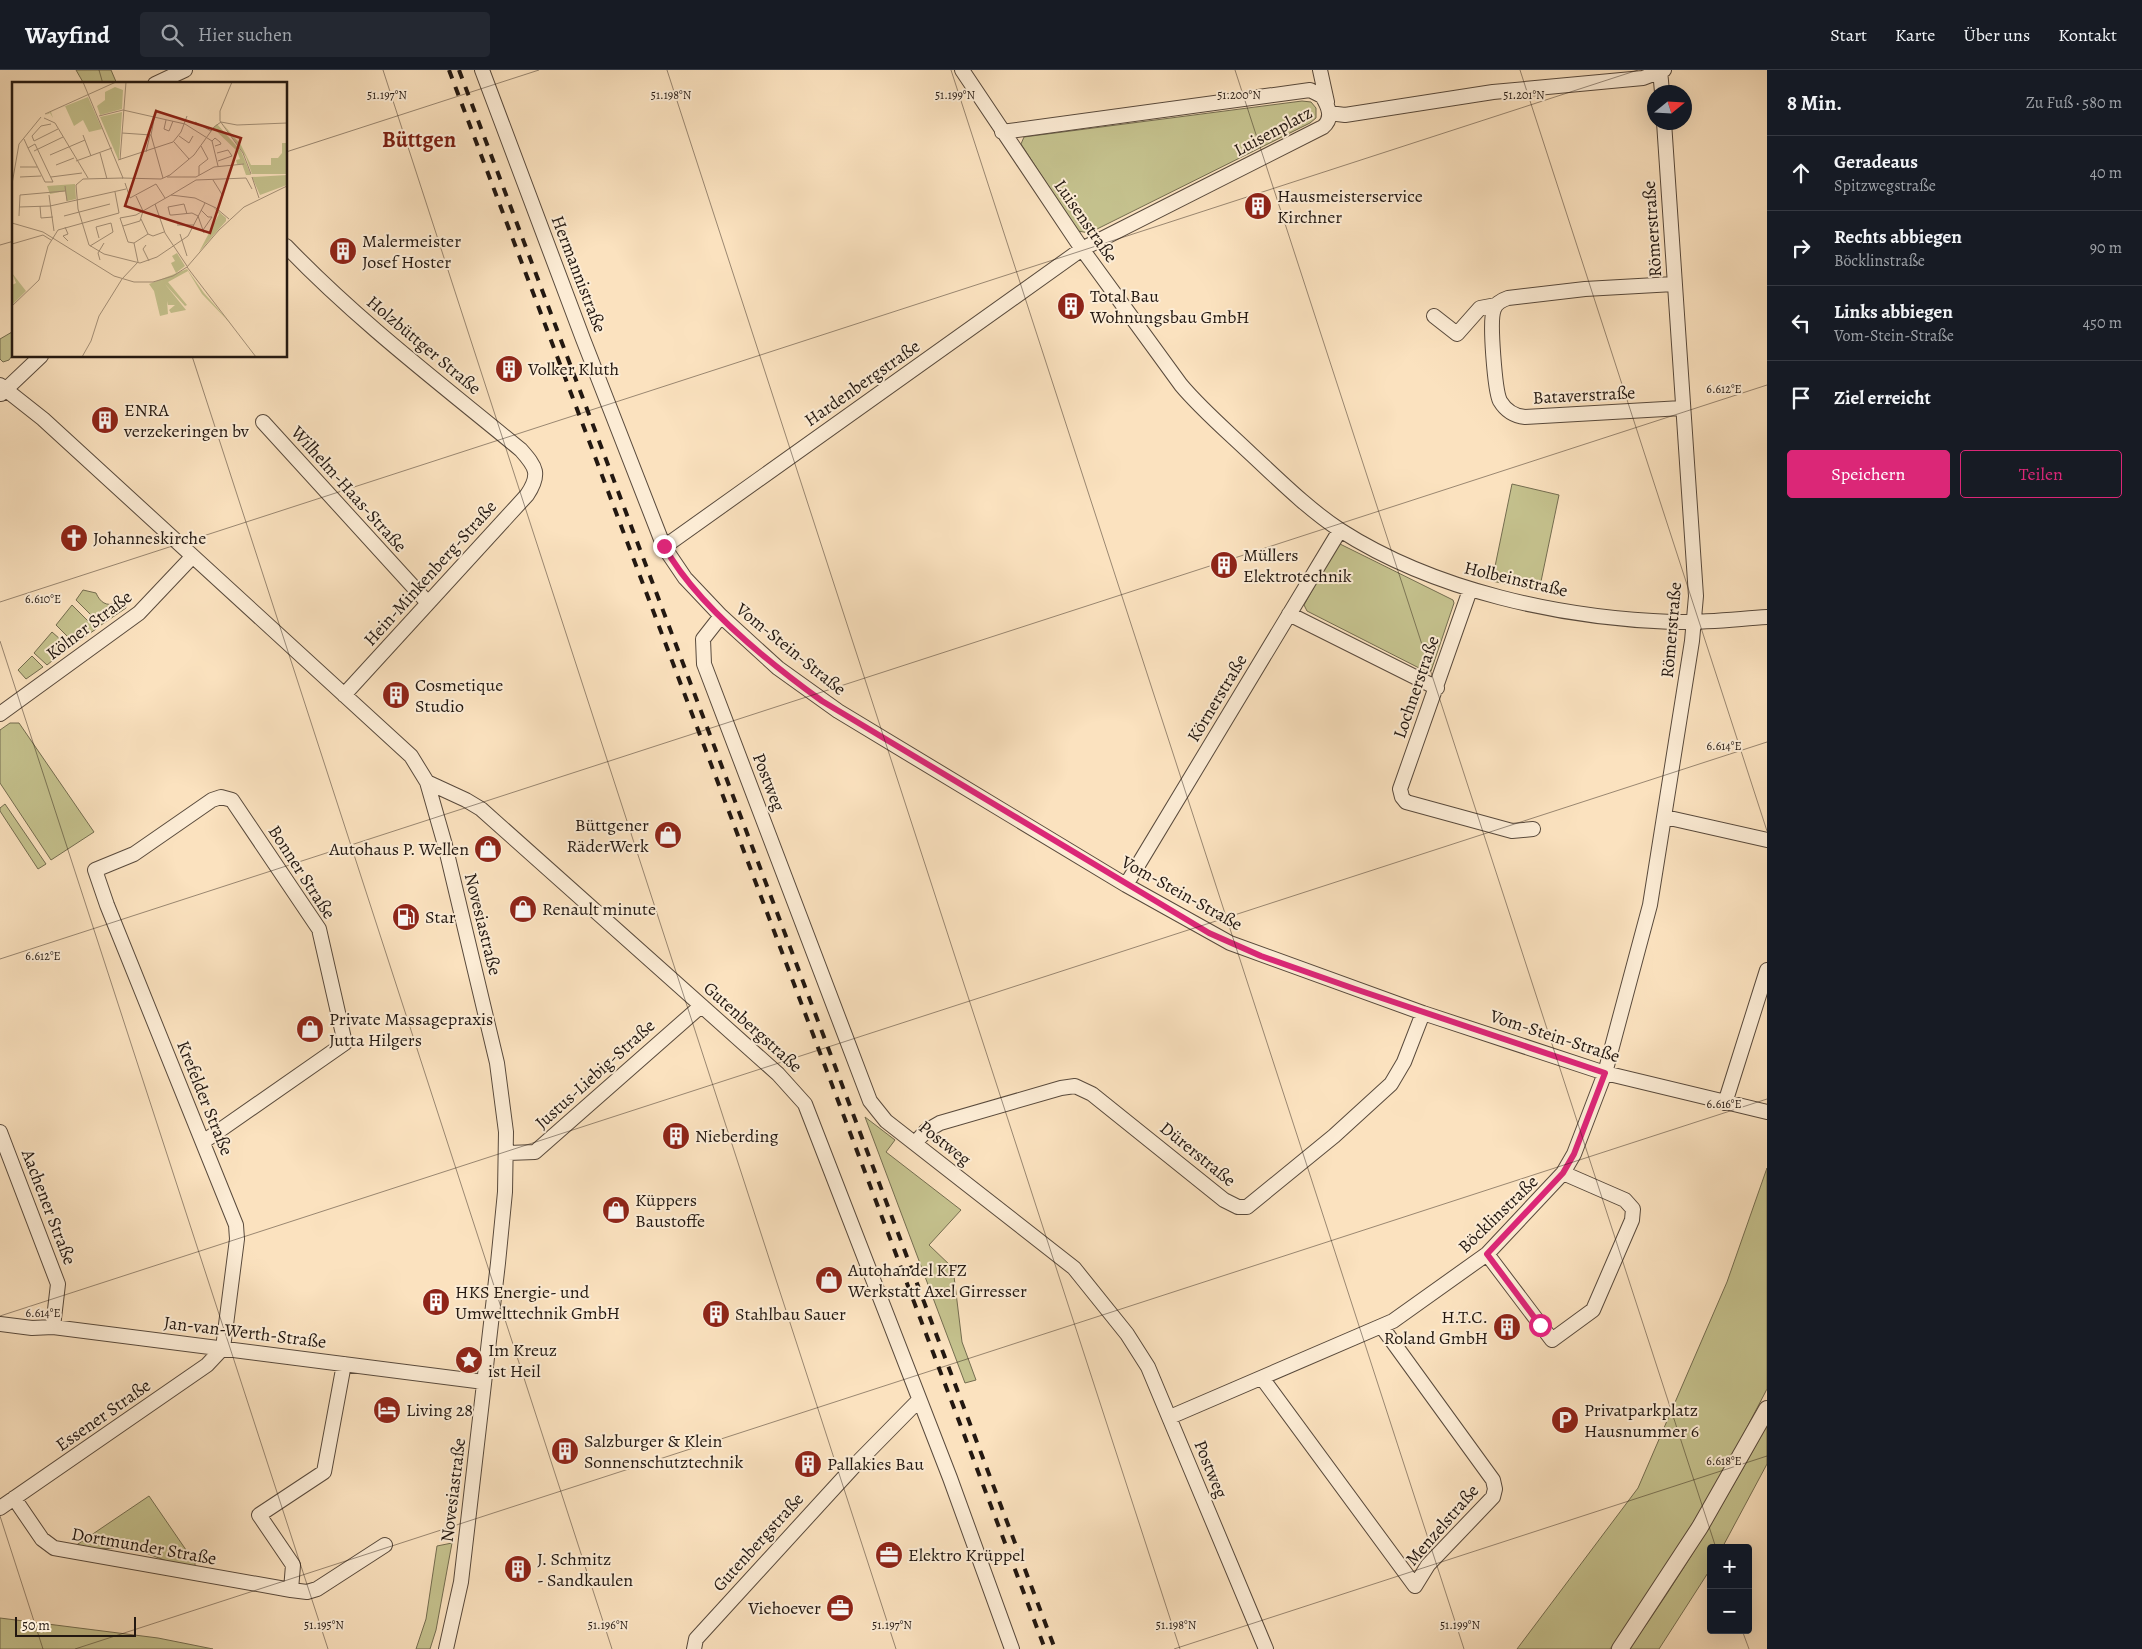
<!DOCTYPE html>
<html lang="de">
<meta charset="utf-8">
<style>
:root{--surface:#171b24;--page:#242831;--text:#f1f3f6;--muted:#9ea1a6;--line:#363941;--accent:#db2777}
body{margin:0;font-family:Alegreya,serif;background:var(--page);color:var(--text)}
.controls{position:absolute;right:15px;bottom:15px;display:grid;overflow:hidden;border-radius:5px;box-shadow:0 5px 20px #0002}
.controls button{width:45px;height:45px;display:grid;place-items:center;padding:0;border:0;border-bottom:1px solid var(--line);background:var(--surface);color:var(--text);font:25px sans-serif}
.compass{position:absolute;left:1647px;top:15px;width:45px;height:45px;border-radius:50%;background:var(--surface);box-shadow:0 5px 20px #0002;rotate:72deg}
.scale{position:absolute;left:15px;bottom:12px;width:121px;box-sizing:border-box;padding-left:5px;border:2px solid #231811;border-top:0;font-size:14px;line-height:18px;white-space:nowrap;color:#231811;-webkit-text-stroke:4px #fcecd5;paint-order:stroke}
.stop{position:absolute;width:15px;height:15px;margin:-11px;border:4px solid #db2777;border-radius:50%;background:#fff}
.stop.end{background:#db2777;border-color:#fff;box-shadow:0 1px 5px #0008}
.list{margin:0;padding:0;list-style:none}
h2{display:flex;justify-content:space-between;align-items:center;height:65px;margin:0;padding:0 20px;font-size:21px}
h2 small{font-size:16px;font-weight:400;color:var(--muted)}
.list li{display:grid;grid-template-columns:32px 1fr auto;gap:15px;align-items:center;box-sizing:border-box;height:75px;padding:0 20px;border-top:1px solid var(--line)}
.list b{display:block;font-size:19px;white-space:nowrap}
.list p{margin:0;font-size:16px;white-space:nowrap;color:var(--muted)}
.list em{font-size:16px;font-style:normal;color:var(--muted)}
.actions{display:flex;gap:10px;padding:15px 20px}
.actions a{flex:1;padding:11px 0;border:1px solid var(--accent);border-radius:5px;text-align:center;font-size:18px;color:var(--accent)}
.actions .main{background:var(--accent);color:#fff}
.icon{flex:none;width:28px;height:28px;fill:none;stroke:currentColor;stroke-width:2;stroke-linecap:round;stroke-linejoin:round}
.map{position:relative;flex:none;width:1767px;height:1579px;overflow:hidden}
header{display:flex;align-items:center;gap:30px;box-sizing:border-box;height:70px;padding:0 25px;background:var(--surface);border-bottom:1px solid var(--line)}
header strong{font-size:24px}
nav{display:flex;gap:28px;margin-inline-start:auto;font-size:18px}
.search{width:350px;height:45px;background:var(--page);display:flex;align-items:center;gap:12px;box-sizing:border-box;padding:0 18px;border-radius:5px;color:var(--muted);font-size:19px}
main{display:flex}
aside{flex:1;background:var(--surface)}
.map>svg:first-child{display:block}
</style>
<header>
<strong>Wayfind</strong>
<div class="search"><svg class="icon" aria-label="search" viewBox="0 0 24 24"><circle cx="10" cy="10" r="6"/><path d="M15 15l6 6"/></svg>Hier suchen</div>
<nav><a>Start</a><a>Karte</a><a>Über uns</a><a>Kontakt</a></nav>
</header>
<main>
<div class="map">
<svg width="1767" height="1579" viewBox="0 0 1767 1579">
<rect width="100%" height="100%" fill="#fbe2bf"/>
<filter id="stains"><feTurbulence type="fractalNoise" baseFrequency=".004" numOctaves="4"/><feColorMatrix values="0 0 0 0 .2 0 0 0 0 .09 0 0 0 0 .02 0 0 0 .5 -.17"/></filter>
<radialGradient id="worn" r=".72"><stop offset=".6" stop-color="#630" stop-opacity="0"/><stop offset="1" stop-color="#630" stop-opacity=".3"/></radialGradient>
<path fill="#c5c28e" stroke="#746d50" d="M76,0H111L117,14H84Z
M1302,31L1311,32L1316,38V48L1310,53L1089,163L1078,161L1021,74L1024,67Z
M12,262L14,283L9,290L3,292L0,289V269Z
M1512,414L1559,425L1539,521L1492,511Z
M1340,474L1453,530L1454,533L1431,601H1425L1307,541L1304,535L1337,476Z
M83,520L96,523C100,532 106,537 117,533V531L120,529L124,531L126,538L101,555L76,530Z
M72,535L96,559L75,574L56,555Z
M52,562L69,577L47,595L34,583Z
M32,586L43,597L26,609L18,600Z
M10,653H19L94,762L51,790L0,713V660Z
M5,734L46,794L38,799L0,741V738Z
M865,1047L895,1070L886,1082L961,1140L929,1175L953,1198L962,1272L976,1310L965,1313Z
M1767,1098V1319L1719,1411L1647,1526L1610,1579H1517L1638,1418L1727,1212Z
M1767,1355V1394L1722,1478H1711V1498L1704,1509L1659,1579H1629C1680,1508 1725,1432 1767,1355Z
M149,1426L195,1493V1498L167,1491L132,1478L88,1479L75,1476Z
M452,1473L436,1560L430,1579H416L426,1549L437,1476Z
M0,1548L158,1568L213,1579H0Z"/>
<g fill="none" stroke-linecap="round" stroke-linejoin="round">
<g stroke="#594a3c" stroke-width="16">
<path id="minor" d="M482,0L583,269L664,477L685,508L721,546L778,598L838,641L1126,815L1230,873L1423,943L1605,1003L1767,1042
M962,0L1082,179L1181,315C1202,340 1227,361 1251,384C1279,410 1308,439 1340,460C1435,521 1561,548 1672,552C1704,553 1736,549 1767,547
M1320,0L1327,32
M1660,0L1662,22
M155,14L185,0
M1329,43L1345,45L1493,22L1643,8L1664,0
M286,176C358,251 441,314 521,380C536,397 541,404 527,425L344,625
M1674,214L1585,219L1508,228C1502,230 1496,233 1494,239C1489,250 1495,321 1500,331C1506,341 1514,346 1525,347L1682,338
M1434,246L1457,264L1480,238L1496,235
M0,315L43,349L411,686L427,712L445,775L497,993L506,1062L505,1122L498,1193L461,1512L446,1579
M1,324L41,286
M263,352L428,533
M664,477L1082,179L1323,57C1334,48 1328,36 1322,26L1310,20L1002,62
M1470,520L1400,719L1402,727L1406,732L1512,761L1533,759
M1289,544L1437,618
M721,546L703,569L704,594L870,1031L886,1051L1074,1198L1127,1264L1148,1297L1266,1579
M0,644L139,543L192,487
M427,712L466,730L481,739L778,1004L805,1034L950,1408L1012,1579
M1665,747L1767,770
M1126,815L1340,460
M1725,1033L1767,900
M0,1062L58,1214L53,1257
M915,1073L926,1061L940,1053L1061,1018L1075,1016L1092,1024L1224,1130L1238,1137H1247L1334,1066L1391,1014L1404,992L1423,943
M506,1083L535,1082L701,936
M1487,1184L1552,1270L1593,1240L1632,1150L1633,1139L1625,1130L1563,1103
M0,1254L32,1258L53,1257L484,1312
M1262,1308L1415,1516L1428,1495L1493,1427L1495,1419L1493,1410L1382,1257
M1170,1347L1393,1251L1487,1184L1563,1103L1574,1084L1605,1003L1650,835L1692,571L1696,526L1664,52
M14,1428L42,1469L54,1478L291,1520L293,1495L259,1445L324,1402L344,1294
M0,1438L207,1295L223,1278L237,1169L236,1155L107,835L95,800L134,784L212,730L221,727L232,730L319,859L345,973L203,1072
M291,1520L307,1522L317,1519L385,1475
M694,1579L696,1569L857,1393L919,1330"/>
</g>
<g stroke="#594a3c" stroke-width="18">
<path id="tertiary" d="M1620,1579L1700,1457L1767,1339"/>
</g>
<use href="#minor" stroke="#fcecd5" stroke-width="14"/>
<use href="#tertiary" stroke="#fcecd5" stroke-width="16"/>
<path stroke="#231811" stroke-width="4" stroke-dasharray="9 9" stroke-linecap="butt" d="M449,0L1045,1579
M459,0L1055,1579"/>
</g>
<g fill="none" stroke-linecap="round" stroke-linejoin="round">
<path stroke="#db2777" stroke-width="6" d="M664,476C696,535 768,592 822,631L1209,863L1261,886L1355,919L1605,1003L1574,1084L1563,1103L1487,1184L1540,1255"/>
</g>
<path fill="none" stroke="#231811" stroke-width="1" stroke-opacity="0.45" d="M99,0L103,14M383,0L896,1579M667,0L1180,1579M951,0L1464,1579M1235,0L1716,1478M1520,0L1767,761M286,82L539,0M0,175L14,171M192,286L612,1579M0,532L1638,0M0,571L328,1579M0,889L1767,315M0,1246L1767,672M0,1446L43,1579M1742,1560L1749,1579M75,1579L1767,1029M1174,1579L1767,1386"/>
<defs>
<g id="building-disc" transform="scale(1.4375)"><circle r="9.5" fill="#8f2418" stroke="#fcecd5"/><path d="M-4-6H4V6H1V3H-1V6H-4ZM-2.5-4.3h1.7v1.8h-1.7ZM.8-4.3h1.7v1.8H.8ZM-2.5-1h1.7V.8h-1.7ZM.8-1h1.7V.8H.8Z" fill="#fff"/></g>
<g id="church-disc" transform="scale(1.4375)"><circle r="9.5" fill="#8f2418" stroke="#fcecd5"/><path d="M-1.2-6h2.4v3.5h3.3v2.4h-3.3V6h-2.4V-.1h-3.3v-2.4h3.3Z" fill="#fff"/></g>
<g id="shop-disc" transform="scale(1.4375)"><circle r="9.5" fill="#8f2418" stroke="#fcecd5"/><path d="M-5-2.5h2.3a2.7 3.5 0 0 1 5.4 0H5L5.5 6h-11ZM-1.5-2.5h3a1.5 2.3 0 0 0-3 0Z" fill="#fff"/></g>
<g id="fuel-disc" transform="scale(1.4375)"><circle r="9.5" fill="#8f2418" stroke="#fcecd5"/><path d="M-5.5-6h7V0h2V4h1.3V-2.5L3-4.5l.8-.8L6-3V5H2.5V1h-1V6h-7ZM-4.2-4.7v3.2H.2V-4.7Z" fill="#fff"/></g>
<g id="sight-disc" transform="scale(1.4375)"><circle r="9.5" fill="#8f2418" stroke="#fcecd5"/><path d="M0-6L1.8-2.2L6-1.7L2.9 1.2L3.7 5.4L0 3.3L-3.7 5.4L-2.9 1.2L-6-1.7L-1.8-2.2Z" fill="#fff"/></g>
<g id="hotel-disc" transform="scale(1.4375)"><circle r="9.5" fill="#8f2418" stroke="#fcecd5"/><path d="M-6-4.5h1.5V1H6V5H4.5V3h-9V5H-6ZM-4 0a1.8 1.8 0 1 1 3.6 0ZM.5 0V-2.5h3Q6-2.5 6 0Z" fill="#fff"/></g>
<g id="parking-disc" transform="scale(1.4375)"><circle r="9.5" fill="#8f2418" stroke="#fcecd5"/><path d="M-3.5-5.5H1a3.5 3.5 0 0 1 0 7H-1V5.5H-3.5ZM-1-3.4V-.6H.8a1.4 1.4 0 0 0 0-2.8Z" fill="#fff"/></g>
<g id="office-disc" transform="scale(1.4375)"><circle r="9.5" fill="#8f2418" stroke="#fcecd5"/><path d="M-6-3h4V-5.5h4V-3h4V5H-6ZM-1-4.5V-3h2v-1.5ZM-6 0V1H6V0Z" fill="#fff"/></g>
</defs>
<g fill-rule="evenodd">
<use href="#building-disc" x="1258" y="136"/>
<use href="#building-disc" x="343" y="181"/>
<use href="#building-disc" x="1071" y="236"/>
<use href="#building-disc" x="509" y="299"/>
<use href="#building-disc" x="105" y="350"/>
<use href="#church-disc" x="74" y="468"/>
<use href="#building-disc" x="1224" y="495"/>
<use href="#building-disc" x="396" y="625"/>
<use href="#shop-disc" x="668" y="765"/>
<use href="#shop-disc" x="488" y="779"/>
<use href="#shop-disc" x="523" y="839"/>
<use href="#fuel-disc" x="406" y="847"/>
<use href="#shop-disc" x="310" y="959"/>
<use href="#building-disc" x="676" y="1066"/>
<use href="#shop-disc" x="616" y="1140"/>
<use href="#shop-disc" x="829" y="1210"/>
<use href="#building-disc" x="436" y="1232"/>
<use href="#building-disc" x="716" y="1244"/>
<use href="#building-disc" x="1507" y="1257"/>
<use href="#sight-disc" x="469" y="1290"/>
<use href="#hotel-disc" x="387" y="1340"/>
<use href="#parking-disc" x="1565" y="1350"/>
<use href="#building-disc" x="565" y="1381"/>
<use href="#building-disc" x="808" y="1394"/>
<use href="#office-disc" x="889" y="1485"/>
<use href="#building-disc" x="518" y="1499"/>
<use href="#office-disc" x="840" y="1538"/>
</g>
<g text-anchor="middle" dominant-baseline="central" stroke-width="4" stroke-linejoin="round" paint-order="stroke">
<g font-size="18" fill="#231811" stroke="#fcecd5">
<text transform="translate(1273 61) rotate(-28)">Luisenplatz</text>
<text transform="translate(1086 151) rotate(55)">Luisenstraße</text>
<text transform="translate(1652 159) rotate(-94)">Römerstraße</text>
<text transform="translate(579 204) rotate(69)">Hermannistraße</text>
<text transform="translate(424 275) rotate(40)">Holzbüttger Straße</text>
<text transform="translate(862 313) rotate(-35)">Hardenbergstraße</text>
<text transform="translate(1584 325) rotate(-3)">Bataverstraße</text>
<text transform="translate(349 419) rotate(48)">Wilhelm-Haas-Straße</text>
<text transform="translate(430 503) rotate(-48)">Hein-Minkenberg-Straße</text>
<text transform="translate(1516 509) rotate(13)">Holbeinstraße</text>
<text transform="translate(89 555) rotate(-37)">Kölner Straße</text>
<text transform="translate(1671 560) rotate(-85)">Römerstraße</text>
<text transform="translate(791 579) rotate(39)">Vom-Stein-Straße</text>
<text transform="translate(1416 617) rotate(-71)">Lochnerstraße</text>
<text transform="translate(1217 628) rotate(-59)">Körnerstraße</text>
<text transform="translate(769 712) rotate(69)">Postweg</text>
<text transform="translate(302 802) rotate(57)">Bonner Straße</text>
<text transform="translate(1182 823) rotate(29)">Vom-Stein-Straße</text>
<text transform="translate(483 854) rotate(76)">Novesiastraße</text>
<text transform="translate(753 957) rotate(42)">Gutenbergstraße</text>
<text transform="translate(1555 966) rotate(18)">Vom-Stein-Straße</text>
<text transform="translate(595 1004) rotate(-42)">Justus-Liebig-Straße</text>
<text transform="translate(205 1028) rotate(68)">Krefelder Straße</text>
<text transform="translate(945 1073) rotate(38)">Postweg</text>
<text transform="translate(1198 1084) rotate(39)">Dürerstraße</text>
<text transform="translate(49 1137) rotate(69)">Aachener Straße</text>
<text transform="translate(1498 1144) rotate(-44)">Böcklinstraße</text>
<text transform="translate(245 1262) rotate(7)">Jan-van-Werth-Straße</text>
<text transform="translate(103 1345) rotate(-35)">Essener Straße</text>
<text transform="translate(1211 1399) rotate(68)">Postweg</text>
<text transform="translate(453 1420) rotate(-83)">Novesiastraße</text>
<text transform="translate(1442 1455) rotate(-49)">Menzelstraße</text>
<text transform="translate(758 1472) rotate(-48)">Gutenbergstraße</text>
<text transform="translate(144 1476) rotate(10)">Dortmunder Straße</text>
</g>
<g font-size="18" fill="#231811" stroke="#fcecd5" text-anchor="start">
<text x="1277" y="126">Hausmeisterservice<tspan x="1277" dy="21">Kirchner</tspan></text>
<text x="362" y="171">Malermeister<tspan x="362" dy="21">Josef Hoster</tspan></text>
<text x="1090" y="226">Total Bau<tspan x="1090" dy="21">Wohnungsbau GmbH</tspan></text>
<text x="528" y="299">Volker Kluth</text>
<text x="124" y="340">ENRA<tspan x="124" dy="21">verzekeringen bv</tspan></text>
<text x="93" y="468">Johanneskirche</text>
<text x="1243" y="485">Müllers<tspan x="1243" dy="21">Elektrotechnik</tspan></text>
<text x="415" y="615">Cosmetique<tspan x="415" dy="21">Studio</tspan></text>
<text x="649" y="755" text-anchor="end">Büttgener<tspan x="649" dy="21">RäderWerk</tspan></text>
<text x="469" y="779" text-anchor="end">Autohaus P. Wellen</text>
<text x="542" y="839">Renault minute</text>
<text x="425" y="847">Star</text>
<text x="329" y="949">Private Massagepraxis<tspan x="329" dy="21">Jutta Hilgers</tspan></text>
<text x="695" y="1066">Nieberding</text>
<text x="635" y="1130">Küppers<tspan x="635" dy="21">Baustoffe</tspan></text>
<text x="848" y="1200">Autohandel KFZ<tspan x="848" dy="21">Werkstatt Axel Girresser</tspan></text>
<text x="455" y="1222">HKS Energie- und<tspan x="455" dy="21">Umwelttechnik GmbH</tspan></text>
<text x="735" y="1244">Stahlbau Sauer</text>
<text x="1488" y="1247" text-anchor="end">H.T.C.<tspan x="1488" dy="21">Roland GmbH</tspan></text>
<text x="488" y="1280">Im Kreuz<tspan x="488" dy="21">ist Heil</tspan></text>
<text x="406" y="1340">Living 28</text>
<text x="1584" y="1340">Privatparkplatz<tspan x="1584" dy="21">Hausnummer 6</tspan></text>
<text x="584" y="1371">Salzburger &amp; Klein<tspan x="584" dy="21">Sonnenschutztechnik</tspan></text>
<text x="827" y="1394">Pallakies Bau</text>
<text x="908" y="1485">Elektro Krüppel</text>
<text x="537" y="1489">J. Schmitz<tspan x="537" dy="21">- Sandkaulen</tspan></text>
<text x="821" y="1538" text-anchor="end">Viehoever</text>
</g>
<g font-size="22" font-weight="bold" fill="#7a1f14" stroke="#fcecd5">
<text x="419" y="70">Büttgen</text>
</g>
</g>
<g transform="translate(12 12)">
<rect width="275" height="275" fill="#fbe2bf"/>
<path d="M103,5L111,8L110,27L88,33L85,24L93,18V10ZM76,15L90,47L77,50L71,38L62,44L53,24L39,30L41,36L38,31L34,33L36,31ZM110,30L107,77H106L88,35ZM205,42L229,69L239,93H234L230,82H225L224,78L228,77L225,69L201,46ZM211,42L229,63L239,83H259V76H266L270,71V61H275V92H240L234,75ZM275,93V103L248,113L240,95ZM63,102L64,117L55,119L53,109L38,112L35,104ZM201,125L205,128L214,136V139L187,170L207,132ZM165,171L173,184L164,191L159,181L163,179L160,174ZM175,187L192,211L221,244L190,212L176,189L156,200L175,223L173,224L153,202L174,228L159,231L157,228L163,223H156L155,219L156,232L148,234L142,209L137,202ZM0,191L14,209L0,223V203L4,201Z" fill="#c5c28e"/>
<path fill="none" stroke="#a59179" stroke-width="1" d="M71,0L111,96M220,0L208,29V39L231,71L239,92M144,27L139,53L151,96M33,32L104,0M87,34L111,28L173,42L200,59L206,84M32,36L43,41L76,96M154,38L152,47L157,49L161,39M183,40L199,49M209,40L225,43L275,41M39,42L29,44L20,54L22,59L46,47M110,51L139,53M71,53L79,74M167,54L177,61L181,54M12,57L16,66L33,100H41L23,62L16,66M200,59L203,56L208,60L209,62L203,64M162,60L177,77M22,69L51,55M134,70L138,53M88,71L95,97M205,71L216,68L220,74L206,79M38,73L73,58M106,78L161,60L169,50L175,34M108,78L114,0M64,79L100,66M44,83L62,76M8,85H25M187,93V84L196,77L189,64M8,95L29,94M39,95L70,91M155,95H184L202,85L232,82M240,95L247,116M110,96L149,97L158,93L182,73L202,45L209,40M111,96L71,97L64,103L66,127L77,163L92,172L128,181L145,175L176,154L193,121M201,98L211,114M113,101L118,116L144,102L153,116M0,102L7,62L29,35M53,104L55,119M103,110L107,131M37,113L42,149M159,113L184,98L234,96L240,107M124,114L131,129M143,122L153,151L175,184M28,124L29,136L41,135M7,125L38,124L114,107M189,128L196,135H200L191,148M175,132L172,122L156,125L158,133H160L180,131L186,134L192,151M7,134L8,113L53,109M52,134L98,122M108,136L124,133L159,113L183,116L204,126L217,137M108,136L116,160L122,161M0,141L31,150L102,194L122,200H141L161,194L175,185L207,148L232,125L275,104M165,143H182M111,144L128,139L131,129M53,145L56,152L51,154L56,159M136,152L141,154L152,150M168,152L175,174M122,161L136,152L129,137M122,161L126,180M0,162L31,153L39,158M134,163L131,167L137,179M78,164L101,150L99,141L84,145L87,156M88,178L86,171L92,161M175,185L244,275M110,197L126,180M0,224L27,198L36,164L46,148L107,131M70,275L79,259L87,234L110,197"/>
<path fill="#8f2418" fill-opacity="0.15" stroke="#8f2418" stroke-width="2.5" d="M144,29L229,56L198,151L113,124Z"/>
<rect width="275" height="275" fill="none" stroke="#231811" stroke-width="2.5"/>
</g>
<g font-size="12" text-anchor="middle" fill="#231811" stroke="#fcecd5" stroke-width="4" stroke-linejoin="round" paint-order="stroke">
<text x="387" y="29">51.197°N</text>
<text x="671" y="29">51.198°N</text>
<text x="955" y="29">51.199°N</text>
<text x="1239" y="29">51.200°N</text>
<text x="1524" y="29">51.201°N</text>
<text x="1724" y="323">6.612°E</text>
<text x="43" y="533">6.610°E</text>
<text x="1724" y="680">6.614°E</text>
<text x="43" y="890">6.612°E</text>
<text x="1724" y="1038">6.616°E</text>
<text x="43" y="1247">6.614°E</text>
<text x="1724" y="1395">6.618°E</text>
<text x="324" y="1559">51.195°N</text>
<text x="608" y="1559">51.196°N</text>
<text x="892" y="1559">51.197°N</text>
<text x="1176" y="1559">51.198°N</text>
<text x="1460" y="1559">51.199°N</text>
</g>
<rect width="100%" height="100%" filter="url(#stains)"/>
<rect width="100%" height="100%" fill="url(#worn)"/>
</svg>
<div class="controls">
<button>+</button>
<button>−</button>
</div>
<svg class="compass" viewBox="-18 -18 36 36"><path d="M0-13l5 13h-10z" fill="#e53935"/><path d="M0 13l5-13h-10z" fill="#9ea1a6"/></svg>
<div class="scale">50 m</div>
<div class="stop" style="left:1540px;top:1255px"></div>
<div class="stop end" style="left:664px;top:476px"></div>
</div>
<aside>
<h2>8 Min.<small>Zu Fuß · 580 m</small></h2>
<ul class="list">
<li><svg class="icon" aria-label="ahead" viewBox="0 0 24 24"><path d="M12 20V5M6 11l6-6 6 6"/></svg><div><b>Geradeaus</b><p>Spitzwegstraße</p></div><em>40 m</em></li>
<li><svg class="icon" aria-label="right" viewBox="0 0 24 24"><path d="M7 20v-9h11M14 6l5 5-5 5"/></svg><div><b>Rechts abbiegen</b><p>Böcklinstraße</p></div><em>90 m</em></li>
<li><svg class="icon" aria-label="left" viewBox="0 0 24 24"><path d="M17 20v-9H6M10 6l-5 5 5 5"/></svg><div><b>Links abbiegen</b><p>Vom-Stein-Straße</p></div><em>450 m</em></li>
<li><svg class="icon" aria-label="arrive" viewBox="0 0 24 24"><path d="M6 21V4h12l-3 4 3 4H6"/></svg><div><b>Ziel erreicht</b></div></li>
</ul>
<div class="actions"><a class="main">Speichern</a><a>Teilen</a></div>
</aside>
</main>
